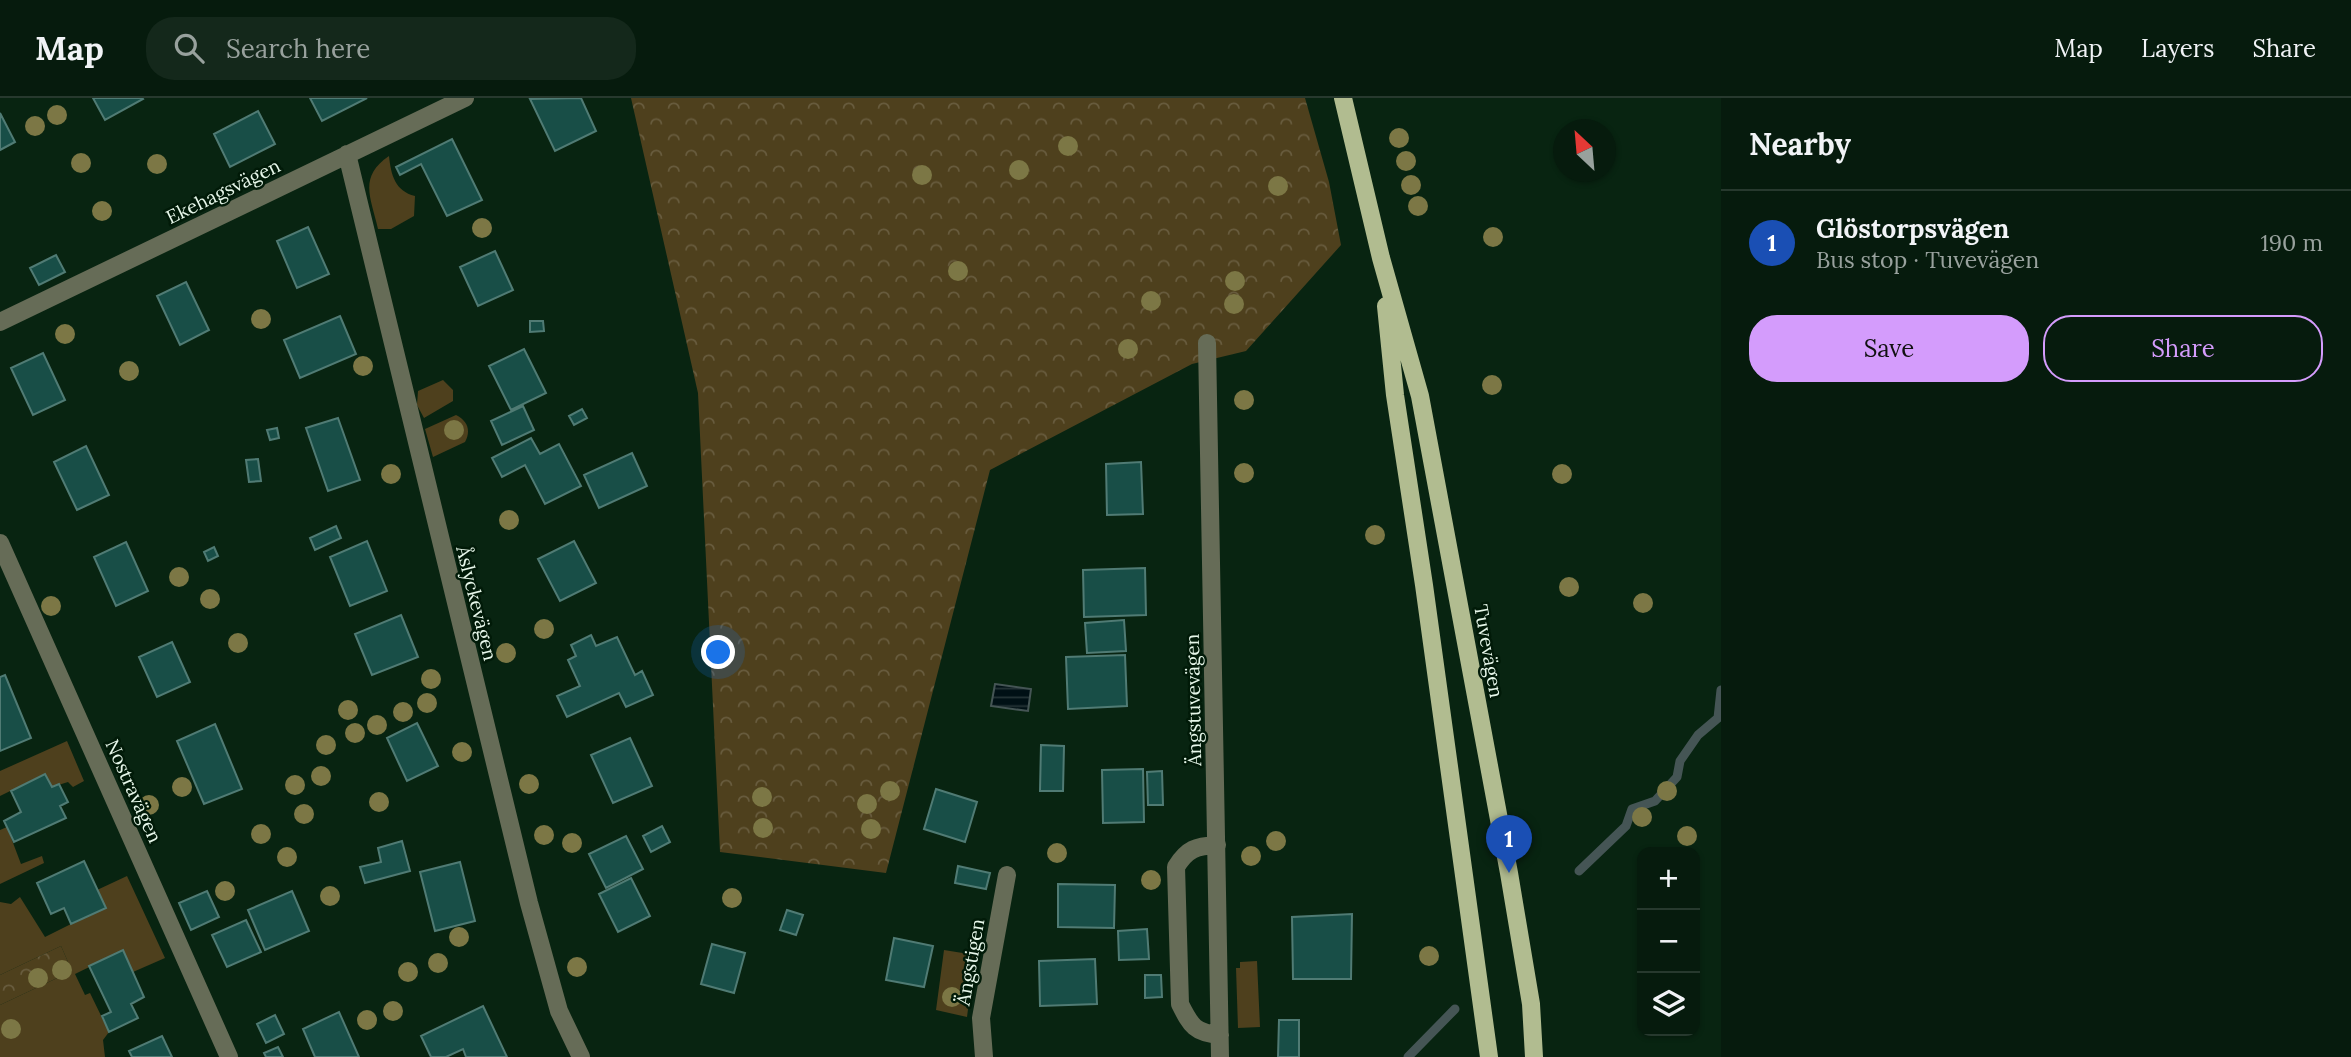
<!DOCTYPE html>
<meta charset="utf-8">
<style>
:root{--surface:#061b0d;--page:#14281b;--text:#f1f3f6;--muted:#98a19d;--line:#27392e;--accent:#d49cfc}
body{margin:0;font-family:Lora,serif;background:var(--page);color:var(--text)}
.controls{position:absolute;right:21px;bottom:21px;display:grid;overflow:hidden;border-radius:14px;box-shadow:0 2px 5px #0004}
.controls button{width:63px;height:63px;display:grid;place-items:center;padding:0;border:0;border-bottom:2px solid var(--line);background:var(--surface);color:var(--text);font:35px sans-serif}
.compass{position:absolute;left:1553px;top:21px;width:63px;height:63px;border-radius:50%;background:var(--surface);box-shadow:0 2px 5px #0004;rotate:334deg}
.you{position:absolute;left:719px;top:555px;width:24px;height:24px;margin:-18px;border:5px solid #fff;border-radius:50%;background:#1a73e8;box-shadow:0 0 0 10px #1a73e833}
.badge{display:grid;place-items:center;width:46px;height:46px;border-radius:50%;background:var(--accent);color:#fff;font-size:23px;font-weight:700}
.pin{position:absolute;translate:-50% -58px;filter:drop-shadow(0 2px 4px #0008)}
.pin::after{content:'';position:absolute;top:37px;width:24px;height:21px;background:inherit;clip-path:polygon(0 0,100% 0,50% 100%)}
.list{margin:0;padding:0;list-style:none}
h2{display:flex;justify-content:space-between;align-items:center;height:91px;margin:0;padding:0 28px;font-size:30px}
h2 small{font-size:23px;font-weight:400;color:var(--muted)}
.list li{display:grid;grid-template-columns:46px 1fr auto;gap:21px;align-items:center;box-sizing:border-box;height:105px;padding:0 28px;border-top:2px solid var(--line)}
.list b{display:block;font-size:26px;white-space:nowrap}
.list p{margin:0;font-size:23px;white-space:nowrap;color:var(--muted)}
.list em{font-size:23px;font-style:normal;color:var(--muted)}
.actions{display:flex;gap:14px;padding:21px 28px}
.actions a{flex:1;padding:16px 0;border:2px solid var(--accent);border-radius:28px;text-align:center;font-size:24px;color:var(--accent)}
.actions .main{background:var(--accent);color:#111}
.icon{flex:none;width:38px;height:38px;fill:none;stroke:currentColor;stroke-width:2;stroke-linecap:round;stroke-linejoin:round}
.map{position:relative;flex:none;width:1721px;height:959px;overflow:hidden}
header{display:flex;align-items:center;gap:42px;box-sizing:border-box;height:98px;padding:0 35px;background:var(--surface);border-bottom:2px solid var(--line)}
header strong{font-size:33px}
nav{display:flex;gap:38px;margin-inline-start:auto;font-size:24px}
.search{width:490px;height:63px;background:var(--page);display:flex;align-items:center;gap:18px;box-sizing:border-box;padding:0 24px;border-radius:28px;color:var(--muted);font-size:26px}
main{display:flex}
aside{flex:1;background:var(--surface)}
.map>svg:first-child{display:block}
</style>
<header>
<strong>Map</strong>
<div class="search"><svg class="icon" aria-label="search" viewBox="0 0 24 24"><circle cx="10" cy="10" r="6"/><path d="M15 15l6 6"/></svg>Search here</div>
<nav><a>Map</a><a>Layers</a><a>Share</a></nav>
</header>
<main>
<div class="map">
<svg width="1721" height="959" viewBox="0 0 1721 959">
<defs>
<pattern id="forest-crowns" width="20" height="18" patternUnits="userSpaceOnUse" patternTransform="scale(1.75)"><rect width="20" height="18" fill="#4e401d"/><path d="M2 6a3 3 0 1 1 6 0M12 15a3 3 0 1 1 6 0" fill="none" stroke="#685c3e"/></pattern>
<pattern id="water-rules" width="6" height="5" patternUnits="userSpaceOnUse" patternTransform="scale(1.75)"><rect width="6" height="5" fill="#001015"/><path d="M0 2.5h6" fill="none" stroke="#253437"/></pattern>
</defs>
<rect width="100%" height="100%" fill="#082411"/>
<path fill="#4e401d" d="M389,58C391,77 395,93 415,98L414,118L391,131H378C371,100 358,79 389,58Z
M443,282L453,292V303L424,320L417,307L418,293Z
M456,317C468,323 471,333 465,344L433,359L425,331Z
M67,643L84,683L73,689L68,684L52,689L45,676L0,698V673Z
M7,729L21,766L42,758L44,765L0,786V732Z
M127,778L165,860L133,874L122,853L75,876L85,897L90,895L109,934L103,942L105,959H0V907L72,873L61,848L0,877V804L11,806L20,799L45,839L71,826L97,792Z
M944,852L975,857L967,919L936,912Z
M1257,863L1260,929L1238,930L1236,870H1240V864Z"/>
<path fill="url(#forest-crowns)" d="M631,0H1305L1329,84L1341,147L1246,253L1192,266L990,372L886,775L720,754L698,295Z
M61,848L72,873L0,907V877Z"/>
<path fill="url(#water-rules)" stroke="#455555" stroke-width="2" d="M995,586L1031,591L1028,613L991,608Z"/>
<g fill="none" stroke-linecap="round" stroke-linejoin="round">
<path stroke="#455555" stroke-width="9" d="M1579,773L1626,728L1632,711L1655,703L1677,679L1680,663L1698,637L1718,620L1721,592
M1408,959L1455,911"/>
</g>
<path fill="#184e47" stroke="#507b74" stroke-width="2" d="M93,0H142L143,1L105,22Z
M310,0H367L322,23Z
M581,0L596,33L555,53L530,1Z
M258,13L275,46L230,69L214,36Z
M0,15L15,44L0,52Z
M452,41L482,102L447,118L421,66L400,77L396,69Z
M308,129L329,176L297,190L277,143Z
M495,153L513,192L478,208L460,169Z
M56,157L65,174L39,187L30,170Z
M186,184L209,232L180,247L157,198Z
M340,218L356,256L300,280L284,242Z
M530,223H543L544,233L530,234Z
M524,251L546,295L511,312L489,268Z
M43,255L65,302L33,317L11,270Z
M523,308L534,332L502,347L491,323Z
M582,311L587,320L574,327L569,318Z
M338,320L360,382L328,393L306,330Z
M277,330L279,340L270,342L267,332Z
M531,340L540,356L559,346L581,388L545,406L525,367L502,379L492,360Z
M86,348L109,397L77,412L54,364Z
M632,355L647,388L599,410L584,377Z
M258,361L261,383L249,384L246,362Z
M1141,364L1143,416L1107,417L1106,366Z
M336,428L341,440L315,452L310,440Z
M367,443L387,493L350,508L330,459Z
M574,443L596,485L560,503L538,461Z
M126,444L148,493L116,508L94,459Z
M214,449L218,458L208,463L204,454Z
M1145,470L1146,517L1084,519L1083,472Z
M401,517L418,559L372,577L355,536Z
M1124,522L1126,553L1087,555L1085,525Z
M591,537L596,548L617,539L635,577L642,573L653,597L626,609L619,595L567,619L557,598L580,588L568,562L576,558L571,547Z
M172,544L190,584L157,599L139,559Z
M1125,557L1127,608L1068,611L1066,559Z
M5,577L31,640L0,653V579Z
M417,625L438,668L407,683L387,640Z
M215,626L242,691L204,706L177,643Z
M630,640L652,688L613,705L591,657Z
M1041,647L1064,648L1063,693H1040Z
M1143,671L1144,724L1103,725L1102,672Z
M1162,673L1163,707H1148L1147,674Z
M45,676L52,689L59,686L68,704L60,708L66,720L14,744L4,723L21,714L11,693Z
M936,691L977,704L965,744L924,731Z
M662,728L670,744L651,754L643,738Z
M626,738L643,771L606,790L589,756Z
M402,743L410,773L365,785L360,769L381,764L378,750Z
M84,763L106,810L71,826L64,810L51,816L37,785Z
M460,764L475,823L435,833L420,774Z
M958,768L990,775L986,791L955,785Z
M631,780L650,818L618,834L599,796Z
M1058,786L1115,787L1114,830L1058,829Z
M207,793L219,819L191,832L179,805Z
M292,793L309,833L265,852L248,812Z
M787,812L803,817L796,837L780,832Z
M1352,816L1351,881H1293L1292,819Z
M246,822L261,854L227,869L212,837Z
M1147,831L1149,861L1119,862L1118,833Z
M894,840L933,848L924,889L886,882Z
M712,846L745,855L734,895L701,886Z
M123,852L144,899L131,906L138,920L109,934L102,918L111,914L89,868Z
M1095,861L1097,906L1040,908L1039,863Z
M1145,877H1161L1162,899L1145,900Z
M483,908L507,959H466L463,951L446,959H431L421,938Z
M339,914L359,959H315L303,931Z
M275,917L284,936L266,945L257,926Z
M1279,922H1299V959H1278Z
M162,938L172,959H132L129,953Z
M278,949L283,959H266L264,955Z"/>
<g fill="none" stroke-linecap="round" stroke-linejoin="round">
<path stroke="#666c57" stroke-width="18" d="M347,56L529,805L559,913L581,959
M0,224L465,0
M1207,245L1220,959
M0,445L229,959
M1217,747C1196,748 1187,751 1176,769L1180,906C1191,928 1195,935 1220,937
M984,959L981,920L1007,777"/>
<path stroke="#b1bc90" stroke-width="18" d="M1343,0L1381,160L1420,298L1509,775L1531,906L1534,959
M1386,208L1395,297L1424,487L1489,959"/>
</g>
<g fill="#7c7745">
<circle cx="57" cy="17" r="10"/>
<circle cx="35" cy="28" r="10"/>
<circle cx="1399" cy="40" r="10"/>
<circle cx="1068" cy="48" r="10"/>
<circle cx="1406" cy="63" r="10"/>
<circle cx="81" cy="65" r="10"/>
<circle cx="157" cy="66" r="10"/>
<circle cx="1019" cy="72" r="10"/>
<circle cx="922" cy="77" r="10"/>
<circle cx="1411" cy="87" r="10"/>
<circle cx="1278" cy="88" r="10"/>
<circle cx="1418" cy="108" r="10"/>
<circle cx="102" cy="113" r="10"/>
<circle cx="482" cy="130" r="10"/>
<circle cx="1493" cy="139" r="10"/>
<circle cx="958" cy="173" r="10"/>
<circle cx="1235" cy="183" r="10"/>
<circle cx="1151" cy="203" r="10"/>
<circle cx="1234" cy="206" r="10"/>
<circle cx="261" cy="221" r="10"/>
<circle cx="65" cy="236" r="10"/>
<circle cx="1128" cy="251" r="10"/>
<circle cx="363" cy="268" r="10"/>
<circle cx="129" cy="273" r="10"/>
<circle cx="1492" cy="287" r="10"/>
<circle cx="1244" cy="302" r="10"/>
<circle cx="454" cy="332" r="10"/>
<circle cx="1244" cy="375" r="10"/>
<circle cx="391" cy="376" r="10"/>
<circle cx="1562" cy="376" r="10"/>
<circle cx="509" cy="422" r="10"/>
<circle cx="1375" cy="437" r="10"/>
<circle cx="179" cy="479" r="10"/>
<circle cx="1569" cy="489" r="10"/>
<circle cx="210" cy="501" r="10"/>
<circle cx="1643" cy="505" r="10"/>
<circle cx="51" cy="508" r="10"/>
<circle cx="544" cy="531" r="10"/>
<circle cx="238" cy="545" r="10"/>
<circle cx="506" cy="555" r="10"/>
<circle cx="431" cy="581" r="10"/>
<circle cx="427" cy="605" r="10"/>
<circle cx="348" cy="612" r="10"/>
<circle cx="403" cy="614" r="10"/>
<circle cx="377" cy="627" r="10"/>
<circle cx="355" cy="635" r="10"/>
<circle cx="326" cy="647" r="10"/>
<circle cx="462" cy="654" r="10"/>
<circle cx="321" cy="678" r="10"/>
<circle cx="529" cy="686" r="10"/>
<circle cx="295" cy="687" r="10"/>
<circle cx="182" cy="689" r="10"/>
<circle cx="890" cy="693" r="10"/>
<circle cx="1667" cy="693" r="10"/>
<circle cx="762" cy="699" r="10"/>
<circle cx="379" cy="704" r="10"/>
<circle cx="867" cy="706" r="10"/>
<circle cx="149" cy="707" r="10"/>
<circle cx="304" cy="716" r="10"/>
<circle cx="1642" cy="719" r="10"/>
<circle cx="763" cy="730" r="10"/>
<circle cx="871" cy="731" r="10"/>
<circle cx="261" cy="736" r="10"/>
<circle cx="544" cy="737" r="10"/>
<circle cx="1687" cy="738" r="10"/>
<circle cx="1276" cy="743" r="10"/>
<circle cx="572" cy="745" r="10"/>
<circle cx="1057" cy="755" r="10"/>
<circle cx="1251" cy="758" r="10"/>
<circle cx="287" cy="759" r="10"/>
<circle cx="1151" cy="782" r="10"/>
<circle cx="225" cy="793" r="10"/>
<circle cx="330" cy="798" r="10"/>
<circle cx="732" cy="800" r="10"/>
<circle cx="459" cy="839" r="10"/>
<circle cx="1429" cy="858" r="10"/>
<circle cx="438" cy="865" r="10"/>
<circle cx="577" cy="869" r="10"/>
<circle cx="62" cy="872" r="10"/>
<circle cx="408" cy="874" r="10"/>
<circle cx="38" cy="880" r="10"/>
<circle cx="952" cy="899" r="10"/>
<circle cx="393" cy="913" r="10"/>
<circle cx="367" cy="922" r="10"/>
<circle cx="11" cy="931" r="10"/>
</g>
<g text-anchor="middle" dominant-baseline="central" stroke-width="5" stroke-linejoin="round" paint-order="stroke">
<g font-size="19" fill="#e7f7ea" stroke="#011a08">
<text transform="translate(223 93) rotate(-26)">Ekehagsvägen</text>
<text transform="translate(477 505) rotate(76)">Åslyckevägen</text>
<text transform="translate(1489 553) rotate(80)">Tuvevägen</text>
<text transform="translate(1193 602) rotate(-91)">Ängstuvevägen</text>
<text transform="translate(134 693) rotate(66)">Nostravägen</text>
<text transform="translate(970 864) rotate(-80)">Ängstigen</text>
</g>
</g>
</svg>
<div class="controls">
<button>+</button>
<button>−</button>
<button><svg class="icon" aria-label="layers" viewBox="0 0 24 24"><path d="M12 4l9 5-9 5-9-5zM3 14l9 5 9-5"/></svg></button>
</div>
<svg class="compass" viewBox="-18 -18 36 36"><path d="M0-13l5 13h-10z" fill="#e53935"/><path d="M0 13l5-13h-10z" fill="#98a19d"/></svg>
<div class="you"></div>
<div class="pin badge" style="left:1509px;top:775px;background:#1a4fb4">1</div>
</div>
<aside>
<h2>Nearby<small></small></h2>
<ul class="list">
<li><span class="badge" style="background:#1a4fb4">1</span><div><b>Glöstorpsvägen</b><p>Bus stop · Tuvevägen</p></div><em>190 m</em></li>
</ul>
<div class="actions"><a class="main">Save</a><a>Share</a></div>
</aside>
</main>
